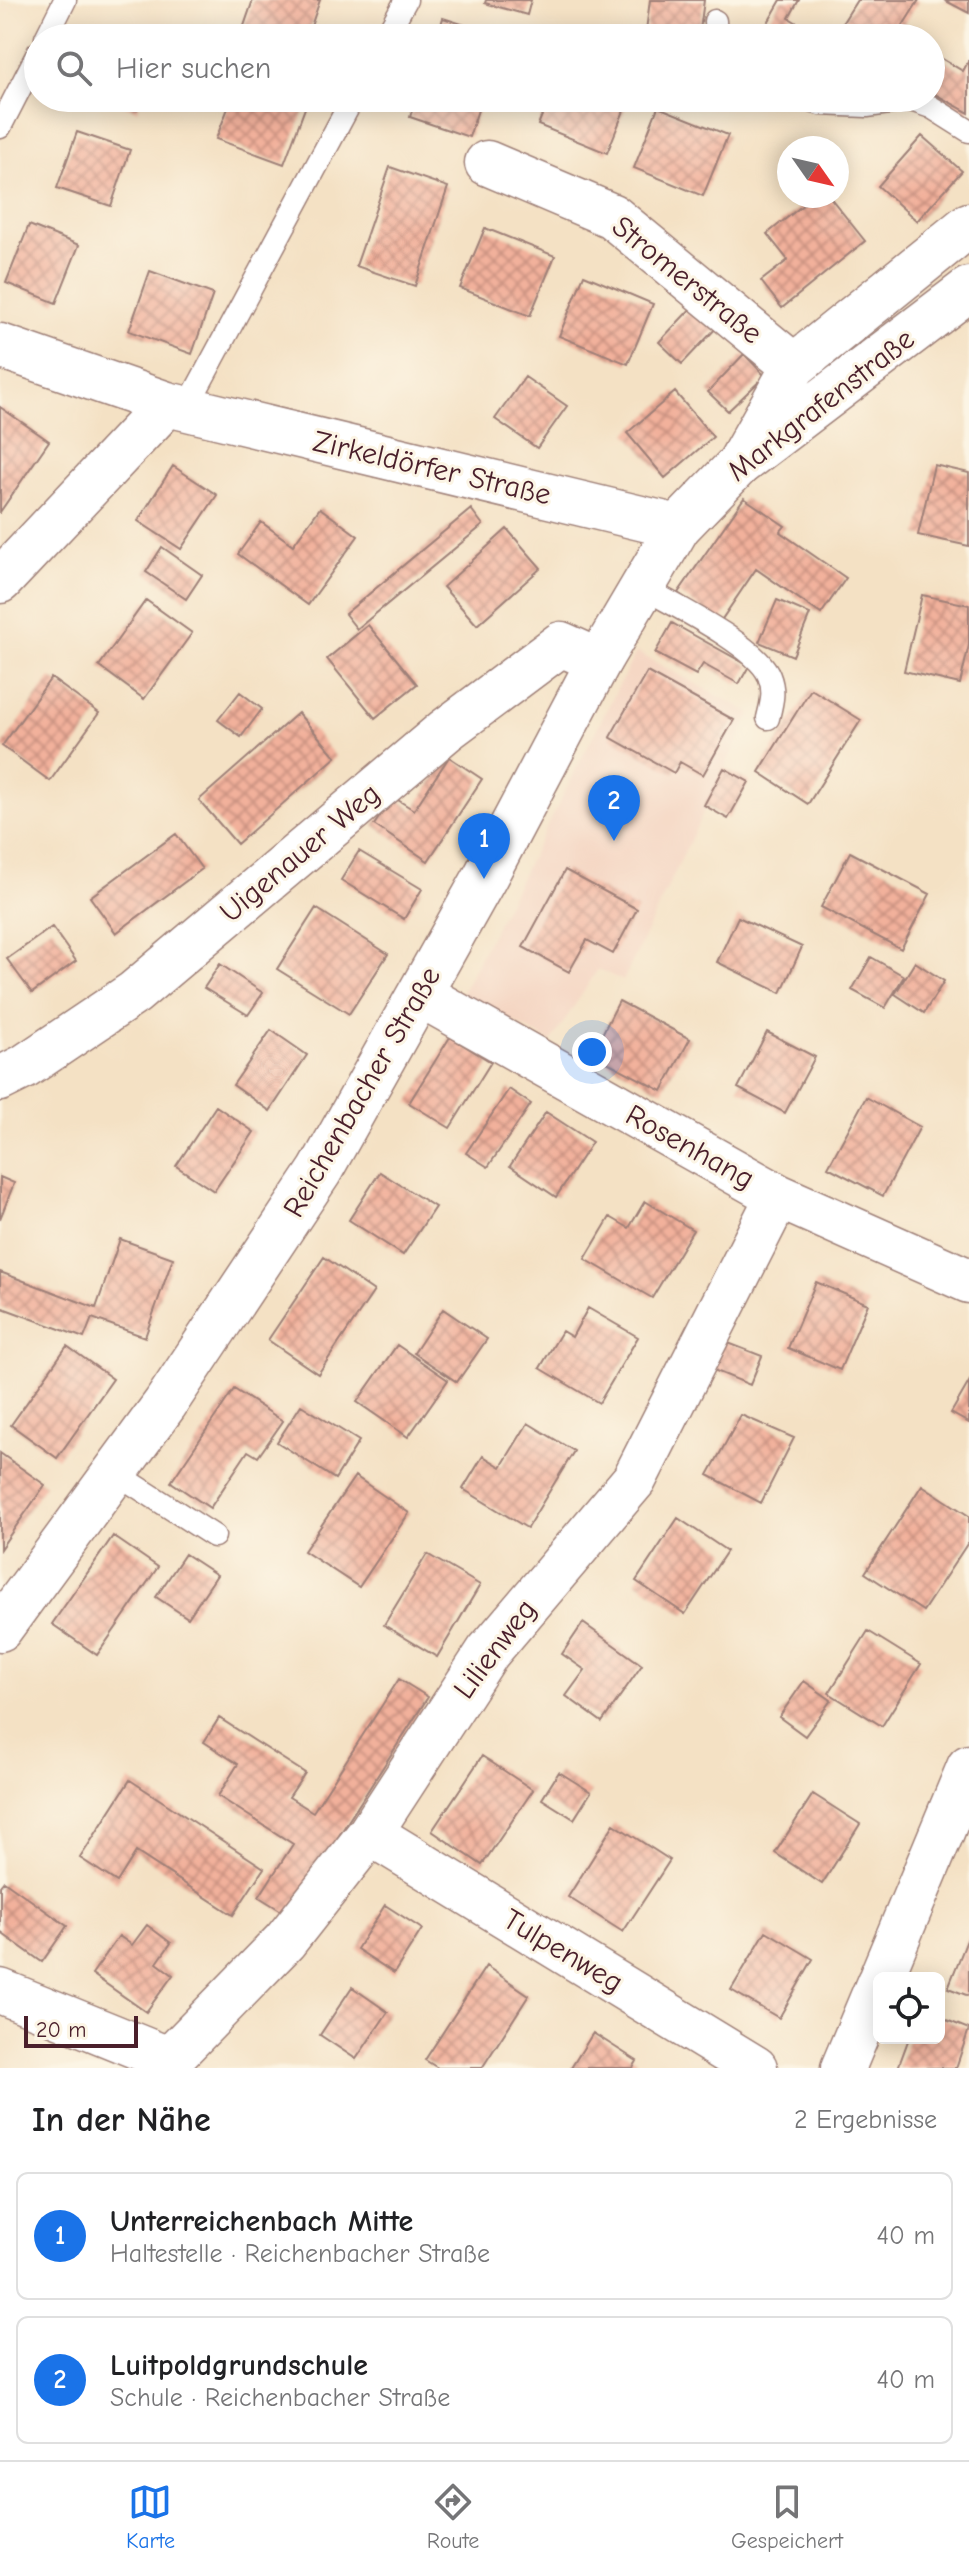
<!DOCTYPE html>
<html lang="de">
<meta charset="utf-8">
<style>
:root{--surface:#fff;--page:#f6f6f6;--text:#202124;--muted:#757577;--line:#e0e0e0;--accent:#1a73e8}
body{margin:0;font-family:"Comic Neue",sans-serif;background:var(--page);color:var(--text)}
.controls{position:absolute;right:24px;bottom:24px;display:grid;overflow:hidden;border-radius:12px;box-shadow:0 4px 20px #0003}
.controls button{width:72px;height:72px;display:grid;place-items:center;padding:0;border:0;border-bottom:2px solid var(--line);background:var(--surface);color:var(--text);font:40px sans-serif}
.compass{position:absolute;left:777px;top:136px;width:72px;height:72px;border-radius:50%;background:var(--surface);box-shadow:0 4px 20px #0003;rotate:124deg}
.scale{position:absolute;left:24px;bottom:20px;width:114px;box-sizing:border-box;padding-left:8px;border:4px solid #4a1f2b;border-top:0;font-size:22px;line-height:28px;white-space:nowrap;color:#4a1f2b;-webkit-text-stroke:6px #fcf5e5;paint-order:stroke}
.you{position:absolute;left:592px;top:1052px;width:28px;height:28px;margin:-20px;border:6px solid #fff;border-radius:50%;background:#1a73e8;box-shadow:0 0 0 12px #1a73e833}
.badge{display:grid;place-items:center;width:52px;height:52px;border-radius:50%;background:var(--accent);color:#fff;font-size:26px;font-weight:700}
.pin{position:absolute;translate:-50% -66px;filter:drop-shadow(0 2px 4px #0008)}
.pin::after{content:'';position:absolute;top:42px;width:28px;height:24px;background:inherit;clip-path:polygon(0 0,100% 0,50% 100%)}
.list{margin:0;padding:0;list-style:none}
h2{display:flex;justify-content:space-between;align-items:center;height:104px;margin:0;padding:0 32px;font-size:34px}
h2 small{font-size:26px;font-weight:400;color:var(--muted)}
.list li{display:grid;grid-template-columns:52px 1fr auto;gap:24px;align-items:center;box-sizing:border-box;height:128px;margin:0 16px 16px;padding:0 16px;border:2px solid var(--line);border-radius:12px}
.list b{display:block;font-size:30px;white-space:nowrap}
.list p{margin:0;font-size:26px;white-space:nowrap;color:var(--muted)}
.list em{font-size:26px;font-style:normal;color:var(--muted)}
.icon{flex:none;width:44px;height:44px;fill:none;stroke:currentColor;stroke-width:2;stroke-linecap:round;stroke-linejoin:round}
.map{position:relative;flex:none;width:969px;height:2068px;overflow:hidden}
.search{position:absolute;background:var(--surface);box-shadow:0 4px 20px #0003;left:24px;right:24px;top:24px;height:88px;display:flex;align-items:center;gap:20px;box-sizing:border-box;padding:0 28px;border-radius:44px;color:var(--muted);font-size:30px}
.sheet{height:392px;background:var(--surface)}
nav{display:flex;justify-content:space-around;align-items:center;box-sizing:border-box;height:112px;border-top:2px solid var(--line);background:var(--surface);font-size:22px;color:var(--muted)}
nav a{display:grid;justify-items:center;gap:4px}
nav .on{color:var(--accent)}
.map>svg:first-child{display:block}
</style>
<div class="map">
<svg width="969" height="2068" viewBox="0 0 969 2068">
<defs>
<pattern id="building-cross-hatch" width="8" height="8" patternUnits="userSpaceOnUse" patternTransform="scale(2)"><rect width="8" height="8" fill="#f2b19b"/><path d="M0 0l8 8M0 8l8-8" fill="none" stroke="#c68f7f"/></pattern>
</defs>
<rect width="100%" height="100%" fill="#fcf5e5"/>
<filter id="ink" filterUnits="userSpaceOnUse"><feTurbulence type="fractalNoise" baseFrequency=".0125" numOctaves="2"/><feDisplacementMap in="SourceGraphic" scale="16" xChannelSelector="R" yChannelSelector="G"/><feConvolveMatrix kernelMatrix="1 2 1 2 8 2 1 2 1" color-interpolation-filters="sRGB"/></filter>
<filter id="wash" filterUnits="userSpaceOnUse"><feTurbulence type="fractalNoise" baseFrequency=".006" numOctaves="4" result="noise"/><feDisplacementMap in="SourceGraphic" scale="32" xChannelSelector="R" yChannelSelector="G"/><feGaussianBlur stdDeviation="1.8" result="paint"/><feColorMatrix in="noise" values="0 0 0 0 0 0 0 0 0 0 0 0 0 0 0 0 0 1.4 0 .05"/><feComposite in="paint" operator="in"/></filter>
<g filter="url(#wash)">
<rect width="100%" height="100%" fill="#f4e1c4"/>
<path fill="#f4d3c0" d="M636,652L751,713L623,981L598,969L551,1042L461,994Z"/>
<g id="blocks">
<path fill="url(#building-cross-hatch)" d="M253,0H320L307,38H269L243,29Z
M486,0H531L527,15L485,3Z
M650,0H704L699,38H645Z
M781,0H799L789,18L799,24L791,38H759Z
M857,0H919L895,38H833Z
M944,0H969V13Z
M443,18L502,37V38H437Z
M939,57L963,71L969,60V113L931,92V70Z
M105,98H141L137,110Z
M232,98H302L308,100L284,164L216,139Z
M416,98H482L469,137L410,117Z
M549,98H629L607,153L538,125Z
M658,107L728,135L703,196L634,168Z
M77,132L130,150L111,206L57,188Z
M922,136L962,171L917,221L878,186Z
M390,167L448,187L415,286L356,266Z
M814,196H829L865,241L782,308L761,281L788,260L767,234Z
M29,225L79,245L56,303L6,283Z
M485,228L555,256L530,316L460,288Z
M150,271L213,294L192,354L129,331Z
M584,275L653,304L628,364L559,336Z
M697,302L720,324L682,364L659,342Z
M744,354L765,376L728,411L708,392Z
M525,377L567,406L537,448L495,419Z
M675,392L713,437L665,478L627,433Z
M0,407L49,441L0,512Z
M934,465L969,473V546L918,535Z
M173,466L217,495L181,549L138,521Z
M744,498L785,526L780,532L846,578L821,614L756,569L720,622L678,593Z
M320,508L358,536L308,605L238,554L261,522L293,545Z
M471,509L483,525L357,629L345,614Z
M507,529L541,568L477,625L443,587Z
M162,547L202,575L186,599L146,572Z
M922,595L969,605V645L960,684L904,671Z
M146,600L192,633L144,699L99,666Z
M777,600L810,614L793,656L759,642Z
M672,623L749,666L739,684L703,664L696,675L655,653Z
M368,625L417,684L375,718L327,659Z
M647,672L734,720L703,775L680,762L674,773L610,737Z
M51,678L99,713L50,781L2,746Z
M811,689L861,720L808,804L759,772Z
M240,692L262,709L241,737L218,720Z
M298,713L336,757L237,844L199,800Z
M449,757L482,779L428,861L374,825L393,797L414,810Z
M724,768L749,782L728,819L704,805Z
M176,834L202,869L116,933L90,897Z
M359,851L422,889L404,919L341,880Z
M850,852L930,894L901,949L821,907Z
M565,870L637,909L613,954L587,940L569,972L523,947Z
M316,908L388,954L349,1014L277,969Z
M738,917L802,947L781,993L717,962Z
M52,927L76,961L32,993L7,959Z
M871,957L904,976L885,1008L852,990Z
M915,962L944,981L924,1013L895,994Z
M220,964L263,993L248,1015L204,988Z
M619,1001L690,1039L662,1091L592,1054Z
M271,1030L307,1055L270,1111L233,1085Z
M767,1032L815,1057L785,1113L738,1088Z
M450,1037L491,1062L450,1128L409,1103Z
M509,1089L531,1104L488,1167L466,1153Z
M866,1097L920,1127L883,1196L828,1167Z
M216,1106L254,1132L214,1191L176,1166Z
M546,1112L592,1142L556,1197L510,1166Z
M380,1172L435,1207L403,1255L349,1220Z
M0,1177L14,1183L0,1219Z
M645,1201L693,1230L652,1298L585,1259L610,1217L629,1228Z
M120,1239L173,1258L145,1337L92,1318L84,1338L0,1307V1272L96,1308Z
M324,1257L374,1291L318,1374L268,1340Z
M816,1282L868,1304L840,1370L788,1348Z
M588,1308L638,1337L599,1403L540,1368L562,1331L572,1337Z
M443,1309L487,1339L457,1382L414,1353Z
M723,1341L762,1356L750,1385L711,1369Z
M397,1345L448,1380L408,1437L357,1402Z
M67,1346L113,1379L57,1458L11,1425Z
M969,1382V1423L951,1413Z
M234,1389L283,1421L258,1457L248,1451L210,1508L171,1482Z
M301,1405L359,1441L335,1479L277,1442Z
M741,1415L794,1438L761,1503L708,1475Z
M528,1423L574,1451L527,1528L463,1489L483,1456L501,1467Z
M0,1453L45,1485L0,1549Z
M355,1476L409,1513L359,1587L304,1551Z
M922,1485L969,1516V1541L923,1611L865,1573Z
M678,1518L727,1551L685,1614L636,1581Z
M113,1536L158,1567L97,1655L52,1624Z
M185,1554L217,1575L188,1618L156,1597Z
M427,1554L480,1585L437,1657L384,1625Z
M583,1623L642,1665L602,1722L566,1696L585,1670L562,1654Z
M868,1631L921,1664L882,1726L829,1693Z
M399,1679L428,1697L288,1915L259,1897L293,1844L218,1796L238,1764L204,1742L219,1718L305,1773L289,1797L313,1812Z
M804,1681L831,1700L805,1736L779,1717Z
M482,1756L533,1790L482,1865L432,1831Z
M559,1772L591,1792L574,1819L542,1799Z
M130,1780L264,1868L233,1915L136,1852L117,1882L80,1858Z
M813,1794L860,1824L822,1884L775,1853Z
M614,1824L670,1860L623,1932L568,1897Z
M4,1881L67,1926L42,1962L0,1932V1886Z
M385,1905L422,1929L394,1973L357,1949Z
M147,1925L171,1943L157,1963L173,1975L146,2012L92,1974L119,1936L132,1945Z
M766,1931L813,1959L779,2018L731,1990Z
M969,1935V1996L948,1988Z
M486,1966L529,1995L482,2068H438L425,2060Z
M352,1987L388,2012L356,2059L320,2035Z
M939,2017L969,2029L956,2068H898L909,2038H939Z
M593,2033L637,2061L633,2068H571Z"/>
</g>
</g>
<g filter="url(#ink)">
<use href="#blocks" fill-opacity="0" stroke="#9f8078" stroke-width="2"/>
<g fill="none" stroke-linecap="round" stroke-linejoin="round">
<g stroke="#9f8078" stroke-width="25">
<path id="lane" d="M715,21L716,38
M46,38L65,0
M385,38L406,0
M802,98L820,104L867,106L911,100L931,107L969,131
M0,127L38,53
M186,409L353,98
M642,587C672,604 757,646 769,676C775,691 772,702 768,718
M116,1473L214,1536"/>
</g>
<g stroke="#9f8078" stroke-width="47">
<path id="street" d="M487,163L612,216L794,366
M0,346L167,404L678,527
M739,464L794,366L969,225
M0,581L167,404
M421,995L778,1196L969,1281
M0,1079L24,1067L134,993L446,730L561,644L599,661
M370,1833L755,2068
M881,1978L969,1767
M0,1991L168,2059
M161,2068L285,1941L370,1833L488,1652L634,1480L778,1196
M843,2068L879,1982"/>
</g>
<g stroke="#9f8078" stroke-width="47">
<path id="secondary" d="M0,1629L165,1404L320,1171L484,879L599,661L678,527L739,464L969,289"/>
</g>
<use href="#lane" stroke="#fff" stroke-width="22"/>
<use href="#street" stroke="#fff" stroke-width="44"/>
<use href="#secondary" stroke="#fff" stroke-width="44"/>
</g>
</g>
<g text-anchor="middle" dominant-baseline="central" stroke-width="6" stroke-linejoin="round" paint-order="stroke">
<g font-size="30" fill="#4a1f2b" stroke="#fcf5e5">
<text transform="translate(687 280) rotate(39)">Stromerstraße</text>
<text transform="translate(821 405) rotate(-38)">Markgrafenstraße</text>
<text transform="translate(432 468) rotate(13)">Zirkeldörfer Straße</text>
<text transform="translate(300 853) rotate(-40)">Uigenauer Weg</text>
<text transform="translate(362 1092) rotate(-60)">Reichenbacher Straße</text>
<text transform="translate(690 1147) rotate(29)">Rosenhang</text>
<text transform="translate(495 1649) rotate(-53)">Lilienweg</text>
<text transform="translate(563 1951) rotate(31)">Tulpenweg</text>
</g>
</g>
</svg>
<div class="controls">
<button><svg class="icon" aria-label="locate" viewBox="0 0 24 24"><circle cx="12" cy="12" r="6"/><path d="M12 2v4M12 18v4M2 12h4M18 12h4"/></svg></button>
</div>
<svg class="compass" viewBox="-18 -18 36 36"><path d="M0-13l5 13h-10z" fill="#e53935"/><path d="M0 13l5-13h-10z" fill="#757577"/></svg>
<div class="scale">20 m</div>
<div class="you"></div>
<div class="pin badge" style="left:484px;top:879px">1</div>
<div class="pin badge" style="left:614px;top:841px">2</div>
<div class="search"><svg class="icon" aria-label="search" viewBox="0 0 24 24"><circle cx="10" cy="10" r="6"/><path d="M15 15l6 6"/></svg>Hier suchen</div>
</div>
<section class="sheet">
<h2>In der Nähe<small>2 Ergebnisse</small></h2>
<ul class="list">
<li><span class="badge">1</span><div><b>Unterreichenbach Mitte</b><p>Haltestelle · Reichenbacher Straße</p></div><em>40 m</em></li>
<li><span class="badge">2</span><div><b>Luitpoldgrundschule</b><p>Schule · Reichenbacher Straße</p></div><em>40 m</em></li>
</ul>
</section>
<nav>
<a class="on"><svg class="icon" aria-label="map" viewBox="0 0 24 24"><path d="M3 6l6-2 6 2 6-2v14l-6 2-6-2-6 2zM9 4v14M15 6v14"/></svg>Karte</a>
<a><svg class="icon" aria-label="directions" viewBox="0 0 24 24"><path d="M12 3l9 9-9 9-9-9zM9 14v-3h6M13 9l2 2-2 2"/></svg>Route</a>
<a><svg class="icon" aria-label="saved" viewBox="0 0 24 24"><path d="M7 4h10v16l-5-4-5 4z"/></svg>Gespeichert</a>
</nav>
